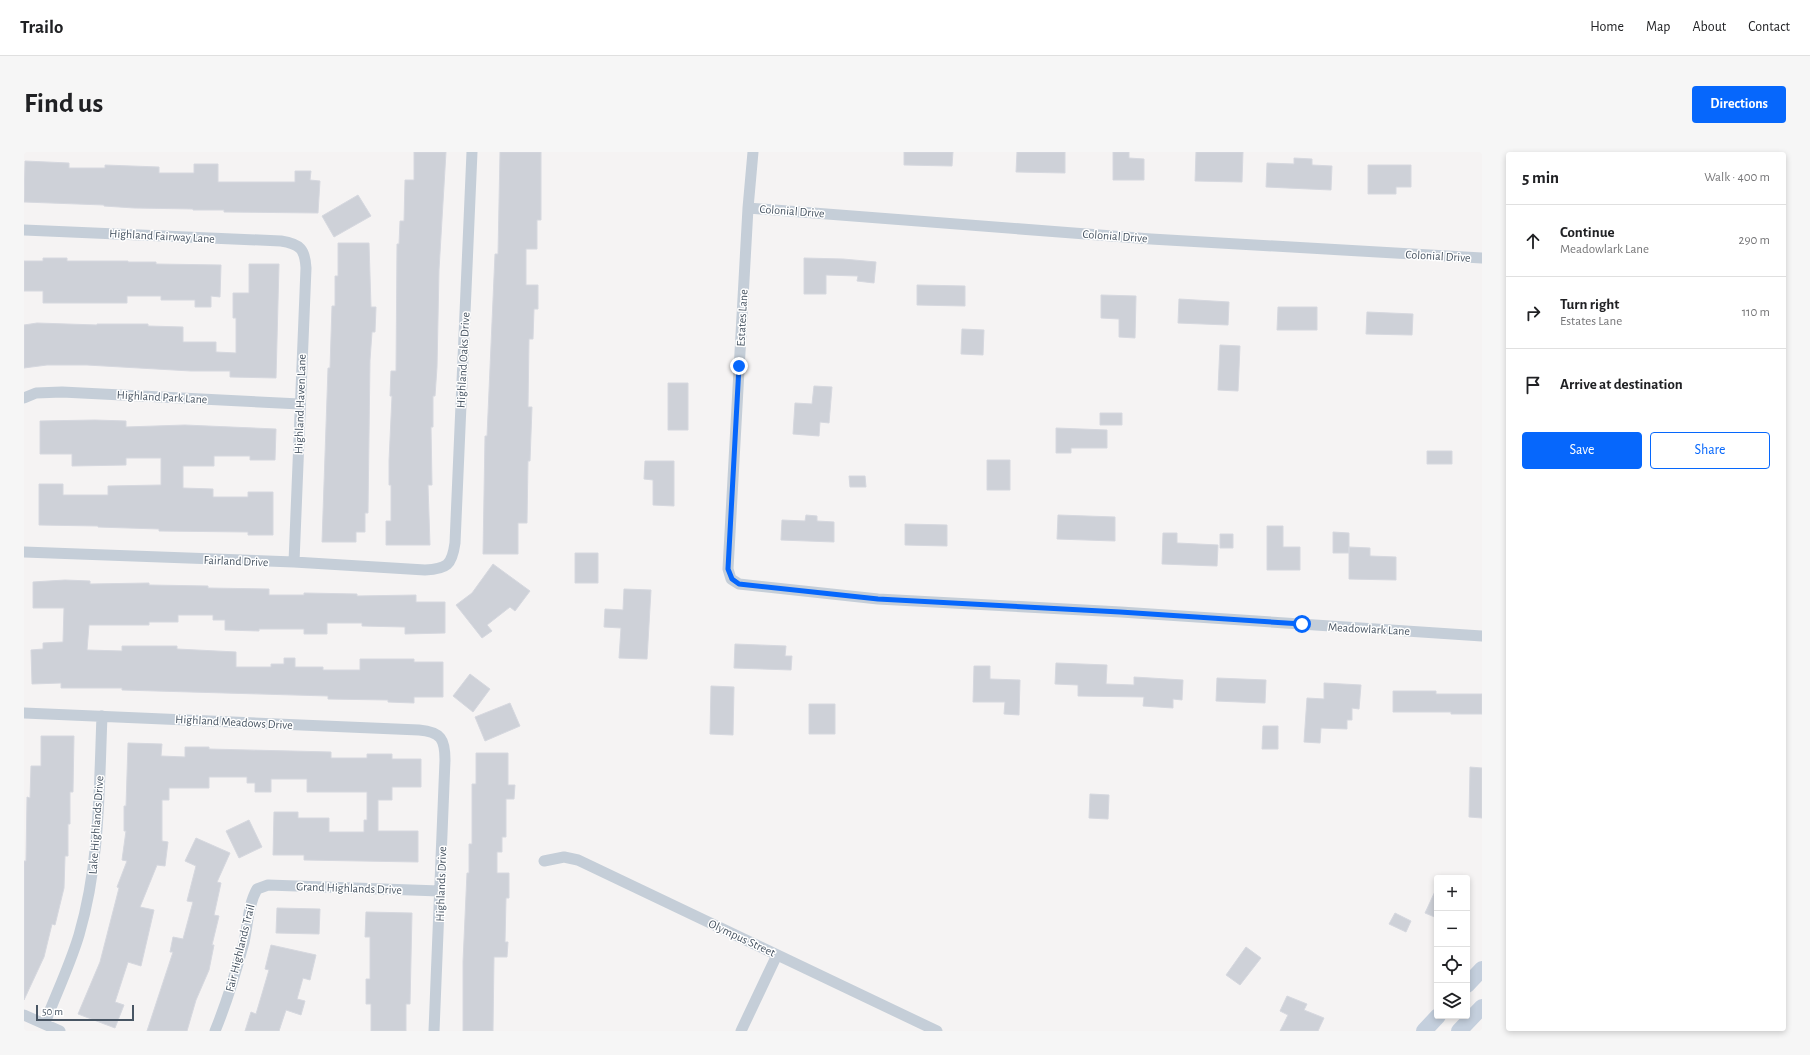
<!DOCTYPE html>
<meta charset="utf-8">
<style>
:root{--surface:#fff;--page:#f6f6f6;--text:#202124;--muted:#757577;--line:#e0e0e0;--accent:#0667fc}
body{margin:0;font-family:"Alegreya Sans",sans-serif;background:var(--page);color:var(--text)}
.controls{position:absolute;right:12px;bottom:12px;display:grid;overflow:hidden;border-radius:4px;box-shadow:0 2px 6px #0003}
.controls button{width:36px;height:36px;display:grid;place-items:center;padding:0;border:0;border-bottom:1px solid var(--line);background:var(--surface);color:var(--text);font:20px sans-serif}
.scale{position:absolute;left:12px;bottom:10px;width:98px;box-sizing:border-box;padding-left:4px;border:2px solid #485563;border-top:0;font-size:11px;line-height:14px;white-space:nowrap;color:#485563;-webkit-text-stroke:3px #fff;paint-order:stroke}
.stop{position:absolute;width:12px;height:12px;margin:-9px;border:3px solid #0667fc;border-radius:50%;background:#fff}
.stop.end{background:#0667fc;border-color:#fff;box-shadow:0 1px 4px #0008}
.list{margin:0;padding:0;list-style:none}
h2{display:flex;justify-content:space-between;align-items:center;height:52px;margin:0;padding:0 16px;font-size:17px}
h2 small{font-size:13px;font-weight:400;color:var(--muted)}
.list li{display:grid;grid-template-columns:26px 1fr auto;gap:12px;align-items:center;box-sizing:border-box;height:72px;padding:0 16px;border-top:1px solid var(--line)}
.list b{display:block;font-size:15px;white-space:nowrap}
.list p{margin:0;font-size:13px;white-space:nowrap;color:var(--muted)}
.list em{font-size:13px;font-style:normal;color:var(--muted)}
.actions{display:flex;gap:8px;padding:12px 16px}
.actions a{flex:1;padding:9px 0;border:1px solid var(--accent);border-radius:4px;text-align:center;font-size:14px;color:var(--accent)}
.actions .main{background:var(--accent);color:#fff}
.icon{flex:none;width:22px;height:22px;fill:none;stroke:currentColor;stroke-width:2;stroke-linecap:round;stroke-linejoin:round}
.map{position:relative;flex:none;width:1458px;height:879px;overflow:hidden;border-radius:4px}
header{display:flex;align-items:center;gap:24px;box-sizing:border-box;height:56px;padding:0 20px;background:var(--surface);border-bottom:1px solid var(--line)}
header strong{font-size:19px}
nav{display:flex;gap:22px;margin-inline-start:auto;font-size:14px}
.intro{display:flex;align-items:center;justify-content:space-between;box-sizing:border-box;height:96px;padding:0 24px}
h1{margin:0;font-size:28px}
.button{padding:10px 18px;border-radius:4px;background:var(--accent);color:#fff;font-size:14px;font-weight:700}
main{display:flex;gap:24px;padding:0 24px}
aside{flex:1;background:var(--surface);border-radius:4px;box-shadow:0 2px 6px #0003}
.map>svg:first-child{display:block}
</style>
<header>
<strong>Trailo</strong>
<nav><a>Home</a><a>Map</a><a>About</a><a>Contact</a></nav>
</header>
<div class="intro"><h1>Find us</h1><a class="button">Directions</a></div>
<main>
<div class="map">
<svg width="1458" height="879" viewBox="0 0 1458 879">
<rect width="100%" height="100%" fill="#f5f3f3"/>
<path fill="#ced1d8" stroke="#d6d8df" d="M390,0H422L415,118L413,215L411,244H409V275H407L408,333H404L406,393H362V369H367V333H365V309L368,244H366L367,219H372L373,92H375L376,69H380L381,28H390Z
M476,0H517V68H513V97H502V133H514V157H510L509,187H505L504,255H508L506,309H504L503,371H494V402H459L461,284H463L471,102H474Z
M880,0H929L928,14L880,13Z
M993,0H1041V21L992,20Z
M1089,0H1105V6L1120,7V28H1089Z
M1172,0H1219L1218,30L1171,29Z
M1270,6L1288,7V13L1308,14L1307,38L1242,35L1243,11L1270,12Z
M1,9L45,11V16H81V13L135,15V21H170V12H194V30H271V19H287L286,28L296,29L294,61L200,60V58H169V57L110,56L80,54V53L0,50Z
M1344,13H1387V35H1372V42H1344Z
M334,43L347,64L310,85L298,64Z
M314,91H345L347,155H352L351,180H348L346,208L344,361H341V380H332V390H298L304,216H306L308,154H311V124H314Z
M19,106H43V109H104V110H132V112L197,113L196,145L187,144V155H171V148H137V144H103V151H19V139H0V109H19Z
M780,106L819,107L852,110L850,131L833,129L834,124L802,123V142H780Z
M225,112H255L252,226L206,225V219H167L63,213H23L0,216V173L13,171L73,173V172H124V174L159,175V190H192V200L212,201V166H209V141H225Z
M893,133L941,134V154L893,153Z
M1077,143L1112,144L1111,186L1095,185V167L1077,166Z
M1155,147L1205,150L1204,173L1154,171Z
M1254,155H1293V178H1253Z
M1343,160L1389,162L1388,183L1342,182Z
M938,177L960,178L959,203L937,202Z
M1196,193L1216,194L1214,239L1194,238Z
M644,231H664V278H644Z
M790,234L808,235L805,271L796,270L795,284L769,282L771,251L788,252Z
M1076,261H1098V273H1076Z
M71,268L102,269V275L161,273L252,277L251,308H226V304H190V314H159V336L189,337V345H224V340H249V383H224V380L135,379V377L74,375V374L15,373V332H39V343H84V334L137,333V306H102V313L48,314V302H16V269Z
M1032,276L1083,278V296H1047V301H1032Z
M1403,299H1428V312H1403Z
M963,308H986V338H963Z
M621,309H650V354L629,353V328L620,327Z
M825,324H841L842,335H826Z
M782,363L793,364V369L810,370V390L757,388L758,368L781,369Z
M1034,363L1091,365V389L1033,387Z
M881,372L923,373V394L881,393Z
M1243,374H1259V395H1276V418H1243Z
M1309,380L1325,381V401H1309Z
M1139,381H1153V391L1194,393L1193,414L1138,412Z
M1196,382H1209V396H1196Z
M1325,395L1346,396V404L1372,405V428L1325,427Z
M551,401H574V431H551Z
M469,412L506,439L491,459L486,455L463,473L468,479L458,486L432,453L448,441Z
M41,428L66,429V432L125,431V433L184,434V436L245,437V443H280V441L333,442V444L392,443V450H421V481L381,482V475L338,474V471H303V482H280V477H235V479L201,478V468H189V463H154V470H125V473H65L63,498L98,499V494H153V497L212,500V515H247V512H260V506H271V515H299V518H336V507H390V510H419V545H390V551L364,550V548L304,547V544L98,538V536H37V531L8,532L7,498L19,497V491L39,490L40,456H9V430Z
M600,437L627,438L623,507L595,506L597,476L580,475L581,457L599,458Z
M711,492L762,494L761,504H768L767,518L710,516Z
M1032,511L1083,513L1082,532L1110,533V525L1159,528L1158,548L1149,547V556L1119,554L1120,545L1054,544V533L1031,532Z
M950,514H966V527L996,528L995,563L980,562L981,550H949Z
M446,522L466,537L449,560L429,544Z
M1193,526L1242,528L1241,551L1192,549Z
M1300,531L1337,533L1335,557L1328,556V568H1323V577L1297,576L1296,591L1280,590L1283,546L1300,547Z
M687,534L710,535L709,583L686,582Z
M1369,539H1412V542H1458V562H1427V560H1369Z
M486,551L496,574L461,589L451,565Z
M785,552H811V582H785Z
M1239,574H1254V597H1238Z
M17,584H50L49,640H46V672H44V704H41L40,736L31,773L28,772L20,805L0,848V709H2L3,645L6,646L7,614H17Z
M104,591L138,592L137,604L161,605V595H185V597L307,600V606H343V602H368V607H397V635H368V648H354V679H394V710L280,708V703H249L250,660H274V666H305V680H340V668H343V640H283V627H247V640H231V631H223V625H185V636H145V648H138V689L144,690L141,714L133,713L116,755L130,758L117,814L104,810L91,850L100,853L91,876L54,862L76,810L95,736L93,735L103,709L98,708L102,679H100V654H102Z
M452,601H484V633H491L490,647H482V685H478V700H473V721H485V746H482L481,790H484L483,805H470L469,879H439V810L443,721H445V692H448V632H452Z
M1446,615L1458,616V666L1445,665Z
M1066,642L1085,643L1084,667L1065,666Z
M225,668L238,695L215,706L202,679Z
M172,686L206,701L193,730L197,731L190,763L195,764L188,793H190L185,818L172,848L163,879H123L149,800H146L149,785L159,787L169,750L163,749L172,714L161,709Z
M1413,735V766L1401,761Z
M253,756L296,757L295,782L252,781Z
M342,760L388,761L386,852H382V879H347V852H342V827H346V785H341Z
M1371,761L1387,769L1382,780L1365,772Z
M247,793L292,803L286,828L279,826L273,847L281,849L277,863L262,858L255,879H221L227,860L232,862L245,818L241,817Z
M1222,795L1237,806L1216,833L1202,823Z
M1263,844L1283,852L1280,858L1300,866L1294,879H1256L1264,863L1256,859Z"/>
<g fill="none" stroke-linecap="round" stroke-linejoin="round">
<path stroke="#c5ced8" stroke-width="11" d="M729,0L724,56L704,417L707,427L715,432L854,447L1097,460L1458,484
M724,56L1127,87L1458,106
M0,78L257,89C276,92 281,97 282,116L270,410
M0,246L12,241L38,240L276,252
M0,400L270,410L401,418C423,417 428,413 431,391L448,0
M0,561L395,578C417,580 421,587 421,608L410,879
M520,709L540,705L554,708L913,879
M0,863L36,879
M21,871C32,842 46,813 55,783C76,712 75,637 78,564
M191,879C203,850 212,820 220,790C224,772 224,753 233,737L244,733L416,739
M717,879L753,803"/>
<path stroke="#c4cfdd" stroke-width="16" d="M1443,833L1458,817
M1400,879L1414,864
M1435,879L1458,855"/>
</g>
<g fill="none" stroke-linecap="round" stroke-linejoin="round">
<path stroke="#0667fc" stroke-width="5" d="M715,214L704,417L708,427L715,432L854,447L1096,460L1278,472"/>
</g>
<g text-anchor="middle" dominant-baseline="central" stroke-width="3" stroke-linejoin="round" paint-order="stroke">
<g font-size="12" fill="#485563" stroke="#fff">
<text transform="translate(768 59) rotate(4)">Colonial Drive</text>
<text transform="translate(138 84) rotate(3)">Highland Fairway Lane</text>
<text transform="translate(1091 84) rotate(4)">Colonial Drive</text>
<text transform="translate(1414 104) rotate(3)">Colonial Drive</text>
<text transform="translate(718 166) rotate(-87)">Estates Lane</text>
<text transform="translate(439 208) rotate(-87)">Highland Oaks Drive</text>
<text transform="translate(138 245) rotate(3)">Highland Park Lane</text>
<text transform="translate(276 252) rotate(-88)">Highland Haven Lane</text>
<text transform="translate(212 409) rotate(2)">Fairland Drive</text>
<text transform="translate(1345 477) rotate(3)">Meadowlark Lane</text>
<text transform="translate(210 570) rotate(3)">Highland Meadows Drive</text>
<text transform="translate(72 673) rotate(-86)">Lake Highlands Drive</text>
<text transform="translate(417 732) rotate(-88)">Highlands Drive</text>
<text transform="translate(325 736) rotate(2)">Grand Highlands Drive</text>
<text transform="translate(718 786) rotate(25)">Olympus Street</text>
<text transform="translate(216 796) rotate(-76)">Fair Highlands Trail</text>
</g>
</g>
</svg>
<div class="controls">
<button>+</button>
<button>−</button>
<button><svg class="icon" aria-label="locate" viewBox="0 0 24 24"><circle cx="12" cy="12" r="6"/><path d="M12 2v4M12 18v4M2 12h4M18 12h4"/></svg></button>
<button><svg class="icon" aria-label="layers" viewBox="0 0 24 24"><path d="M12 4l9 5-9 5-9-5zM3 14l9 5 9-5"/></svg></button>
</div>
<div class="scale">50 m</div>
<div class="stop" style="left:1278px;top:472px"></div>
<div class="stop end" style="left:715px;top:214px"></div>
</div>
<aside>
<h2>5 min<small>Walk · 400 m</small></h2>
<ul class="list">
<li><svg class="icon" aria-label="ahead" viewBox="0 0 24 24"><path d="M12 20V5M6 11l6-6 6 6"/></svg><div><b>Continue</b><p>Meadowlark Lane</p></div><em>290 m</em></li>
<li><svg class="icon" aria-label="right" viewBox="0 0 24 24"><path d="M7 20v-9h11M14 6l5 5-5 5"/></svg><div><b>Turn right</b><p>Estates Lane</p></div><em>110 m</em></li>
<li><svg class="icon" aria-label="arrive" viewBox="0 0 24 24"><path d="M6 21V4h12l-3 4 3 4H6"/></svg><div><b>Arrive at destination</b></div></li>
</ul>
<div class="actions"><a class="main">Save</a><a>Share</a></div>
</aside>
</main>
